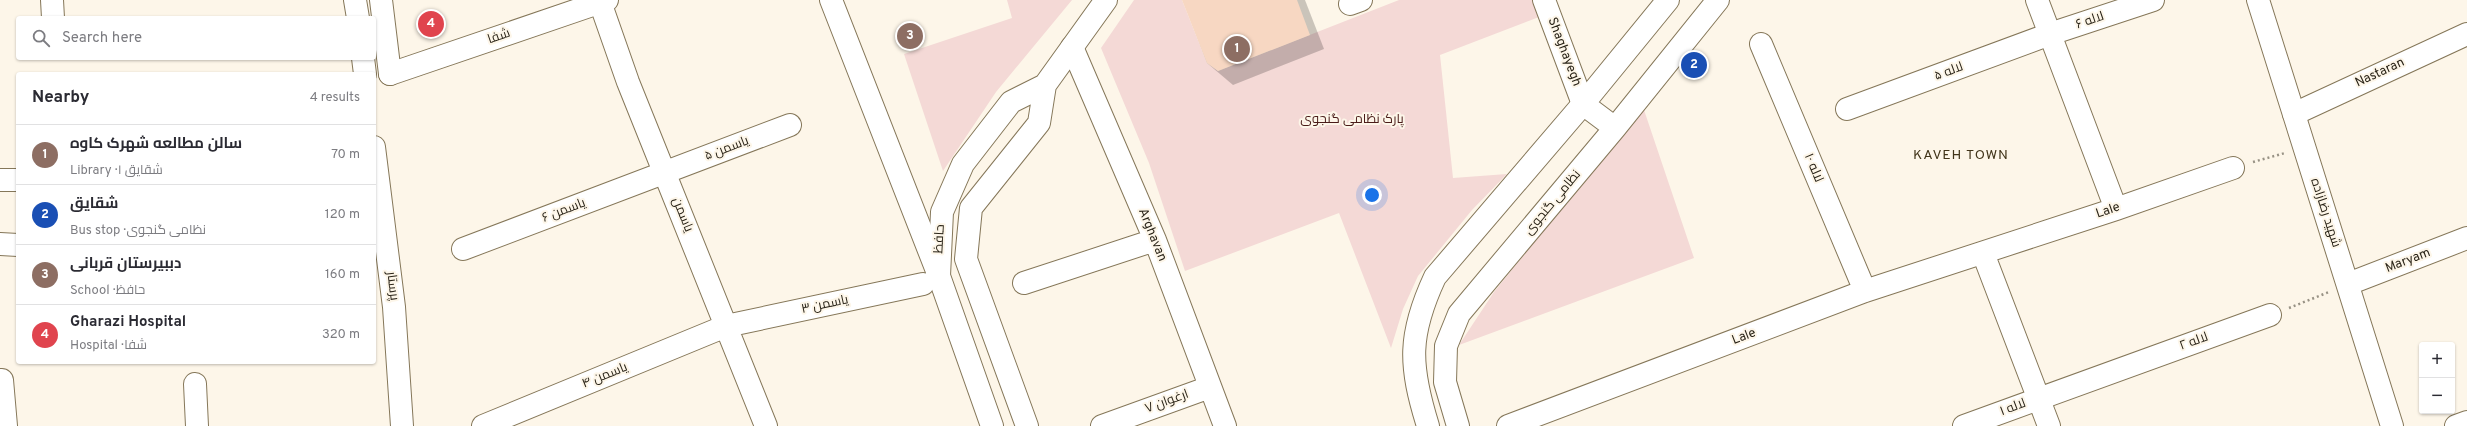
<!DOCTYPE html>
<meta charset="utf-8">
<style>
:root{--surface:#fff;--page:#f2f2f3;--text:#2b2b33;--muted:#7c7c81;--line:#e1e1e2;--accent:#8153cc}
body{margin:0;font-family:Overpass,Cairo,sans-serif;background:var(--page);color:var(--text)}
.controls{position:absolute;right:12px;bottom:12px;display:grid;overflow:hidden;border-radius:4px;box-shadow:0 1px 3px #0004}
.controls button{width:36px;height:36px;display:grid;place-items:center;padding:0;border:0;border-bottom:1px solid var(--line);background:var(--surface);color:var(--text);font:20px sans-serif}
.you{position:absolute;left:1372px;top:195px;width:14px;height:14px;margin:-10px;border:3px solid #fff;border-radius:50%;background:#1a73e8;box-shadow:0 0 0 6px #1a73e833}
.badge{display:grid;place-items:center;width:26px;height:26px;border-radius:50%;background:var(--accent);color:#fff;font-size:13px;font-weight:700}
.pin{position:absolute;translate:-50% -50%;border:2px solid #fff;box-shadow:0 1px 4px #0006}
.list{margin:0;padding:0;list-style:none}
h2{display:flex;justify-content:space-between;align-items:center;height:52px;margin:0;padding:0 16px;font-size:17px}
h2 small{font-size:13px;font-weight:400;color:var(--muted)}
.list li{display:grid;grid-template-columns:26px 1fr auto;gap:12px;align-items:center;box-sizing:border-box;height:60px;padding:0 16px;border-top:1px solid var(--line)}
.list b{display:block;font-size:15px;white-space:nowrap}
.list p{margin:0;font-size:13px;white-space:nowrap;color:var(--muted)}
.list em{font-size:13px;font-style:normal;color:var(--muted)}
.icon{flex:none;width:22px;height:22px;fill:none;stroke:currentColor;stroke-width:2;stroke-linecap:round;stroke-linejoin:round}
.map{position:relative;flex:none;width:2467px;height:426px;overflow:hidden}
.search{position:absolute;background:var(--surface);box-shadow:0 1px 3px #0004;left:16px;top:16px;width:360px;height:44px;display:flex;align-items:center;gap:10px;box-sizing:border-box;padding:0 14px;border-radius:4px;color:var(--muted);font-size:15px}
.panel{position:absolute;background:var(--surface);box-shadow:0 1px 3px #0004;left:16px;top:72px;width:360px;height:292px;border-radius:4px}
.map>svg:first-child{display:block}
</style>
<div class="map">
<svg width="2467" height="426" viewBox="0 0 2467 426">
<rect width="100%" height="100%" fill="#fdf6e9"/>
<path fill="#f4d9d6" d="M1007,0H1072L996,92L943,171L904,54L1012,18Z
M1134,0H1182L1207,63L1218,71L1399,0H1533L1539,17L1440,55L1453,178L1507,174L1472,210L1418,276L1403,309L1391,348L1339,213L1185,271L1149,163L1101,48Z
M1643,107L1694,258L1459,345L1494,292Z"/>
<path fill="#0003" d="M1183,0H1305L1324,49L1233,85L1207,63Z"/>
<path fill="#f7d7c2" d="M1182,0H1297L1310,35L1218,71L1207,63Z"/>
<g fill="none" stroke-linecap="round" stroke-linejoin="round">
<g stroke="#857759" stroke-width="24">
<path id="street" d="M52,0L53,18
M381,0L390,74
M831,0L939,276
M1544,0L1583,104
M2037,0L2116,209
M600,2L628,82L766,426
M1350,4L1361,0
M1761,44L1865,291
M1072,47L1155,240L1225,426
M1847,109L2050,34L2153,0
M2294,114L2467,34
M0,180H18
M0,244L18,245
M463,249L790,125
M1983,253L2049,426
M1024,283L1155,240
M2348,284L2467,238
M0,380H2L6,426
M195,384L197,426
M483,426L726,326L923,284
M1102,426L1210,387
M1508,426L1865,291L2116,209L2233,168
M1964,426L2270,315
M2456,426L2467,422"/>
</g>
<g stroke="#857759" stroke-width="24">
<path id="secondary" d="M355,0L358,18
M2258,0L2392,426
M363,58L365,74
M390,74L607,0
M1583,104L1615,128
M374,147L394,307L402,426
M992,426L939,276L942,212L963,164L1011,102L1045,85L1106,0
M1027,426L966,259L971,208L1039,123L1045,85
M1428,426C1409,365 1408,335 1435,277L1583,104L1668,0
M1458,426L1445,382L1446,346L1459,314L1615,128L1718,0"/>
</g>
<path stroke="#989285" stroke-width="2.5" stroke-dasharray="2 3" stroke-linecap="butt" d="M2253,162L2285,153
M2289,308L2329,292"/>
<use href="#street" stroke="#fff" stroke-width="22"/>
<use href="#secondary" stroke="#fff" stroke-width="22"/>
</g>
<g text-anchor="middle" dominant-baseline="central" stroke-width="4" stroke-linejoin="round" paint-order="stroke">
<g font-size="13" fill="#292317" stroke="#fdf6e9">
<text transform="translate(2090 21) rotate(-19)">لاله ۶</text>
<text transform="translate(499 37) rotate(-19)">شفا</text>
<text transform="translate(1564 52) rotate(69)">Shaghayegh</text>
<text transform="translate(1949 72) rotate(-20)">لاله ۵</text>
<text transform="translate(2380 73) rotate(-25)">Nastaran</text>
<text transform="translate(727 149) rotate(-21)">یاسمن ۵</text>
<text transform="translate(1813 168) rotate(67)">لاله ۱۰</text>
<text transform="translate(1553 203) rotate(-50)">نظامی گنجوی</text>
<text transform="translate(564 211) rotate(-21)">یاسمن ۶</text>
<text transform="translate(2108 211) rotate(-19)">Lale</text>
<text transform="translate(2325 213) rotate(72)">شهید رضازاده</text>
<text transform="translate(682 215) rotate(68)">یاسمن</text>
<text transform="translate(1152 235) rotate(68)">Arghavan</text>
<text transform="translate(940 239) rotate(-87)">حافظ</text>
<text transform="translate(2408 261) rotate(-21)">Maryam</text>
<text transform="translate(392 286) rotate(83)">پرستار</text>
<text transform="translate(825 305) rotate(-12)">یاسمن ۳</text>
<text transform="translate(1744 337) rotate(-21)">Lale</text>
<text transform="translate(2194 342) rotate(-20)">لاله ۲</text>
<text transform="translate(605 376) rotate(-22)">یاسمن ۴</text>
<text transform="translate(1167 402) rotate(-20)">ارغوان ۷</text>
<text transform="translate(2013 408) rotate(-21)">لاله ۱</text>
</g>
<g font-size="13" fill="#491b18" stroke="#fdf6e9">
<text x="1352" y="120">پارک نظامی گنجوی</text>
</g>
<g font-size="14" letter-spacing="1" fill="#413419" stroke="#fdf6e9">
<text x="1961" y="155">KAVEH TOWN</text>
</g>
</g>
</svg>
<div class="controls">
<button>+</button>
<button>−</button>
</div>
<div class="you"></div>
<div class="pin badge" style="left:1237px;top:49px;background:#8d6e63">1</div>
<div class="pin badge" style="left:1694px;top:65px;background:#1a4fb4">2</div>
<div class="pin badge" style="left:910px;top:36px;background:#8d6e63">3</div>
<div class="pin badge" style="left:431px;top:24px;background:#e0444e">4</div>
<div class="search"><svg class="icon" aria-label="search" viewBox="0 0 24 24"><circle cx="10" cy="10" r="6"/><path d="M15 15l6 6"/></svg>Search here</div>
<section class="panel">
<h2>Nearby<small>4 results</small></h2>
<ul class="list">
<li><span class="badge" style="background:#8d6e63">1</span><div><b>سالن مطالعه شهرک کاوه</b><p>Library · شقایق ۱</p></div><em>70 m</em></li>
<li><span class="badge" style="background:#1a4fb4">2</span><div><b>شقایق</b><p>Bus stop · نظامی گنجوی</p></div><em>120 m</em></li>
<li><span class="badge" style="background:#8d6e63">3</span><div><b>دببیرستان قربانی</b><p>School · حافظ</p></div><em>160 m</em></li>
<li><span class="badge" style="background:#e0444e">4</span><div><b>Gharazi Hospital</b><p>Hospital · شفا</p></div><em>320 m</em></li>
</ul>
</section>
</div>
